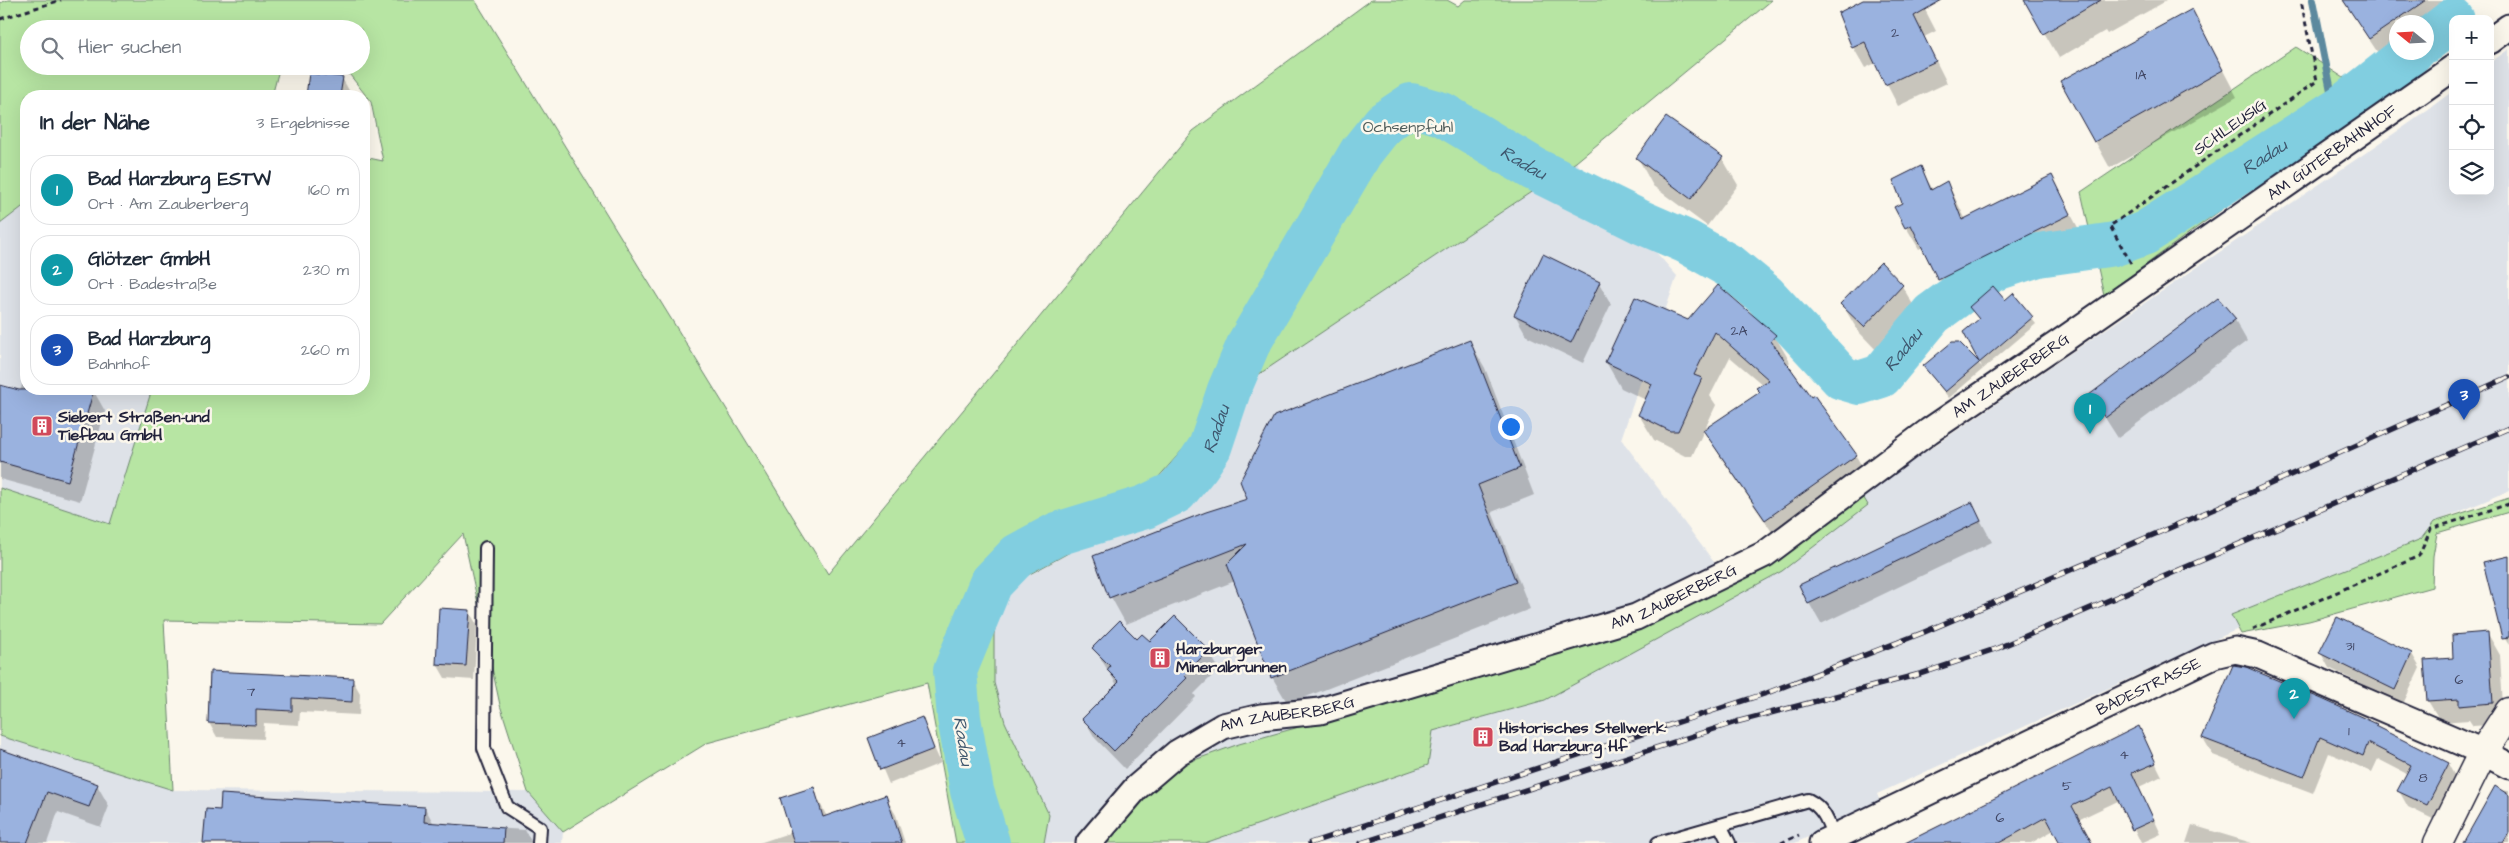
<!DOCTYPE html>
<html lang="de">
<meta charset="utf-8">
<style>
:root{--surface:#fff;--page:#f6f6f7;--text:#1f2937;--muted:#747a83;--line:#e0e1e3;--accent:#d93025}
body{margin:0;font-family:"Architects Daughter",sans-serif;background:var(--page);color:var(--text)}
.controls{position:absolute;right:15px;top:15px;display:grid;overflow:hidden;border-radius:10px;box-shadow:0 5px 20px #0002}
.controls button{width:45px;height:45px;display:grid;place-items:center;padding:0;border:0;border-bottom:1px solid var(--line);background:var(--surface);color:var(--text);font:25px sans-serif}
.compass{position:absolute;left:2389px;top:15px;width:45px;height:45px;border-radius:50%;background:var(--surface);box-shadow:0 5px 20px #0002;rotate:288deg}
.you{position:absolute;left:1510px;top:426px;width:18px;height:18px;margin:-12px;border:4px solid #fff;border-radius:50%;background:#1a73e8;box-shadow:0 0 0 8px #1a73e833}
.badge{display:grid;place-items:center;width:32px;height:32px;border-radius:50%;background:var(--accent);color:#fff;font-size:16px;font-weight:700}
.pin{position:absolute;translate:-50% -41px;filter:drop-shadow(0 1px 2px #0008)}
.pin::after{content:'';position:absolute;top:26px;width:18px;height:15px;background:inherit;clip-path:polygon(0 0,100% 0,50% 100%)}
.list{margin:0;padding:0;list-style:none}
h2{display:flex;justify-content:space-between;align-items:center;height:65px;margin:0;padding:0 20px;font-size:21px}
h2 small{font-size:16px;font-weight:400;color:var(--muted)}
.list li{display:grid;grid-template-columns:32px 1fr auto;gap:15px;align-items:center;box-sizing:border-box;height:70px;margin:0 10px 10px;padding:0 10px;border:1px solid var(--line);border-radius:20px}
.list b{display:block;font-size:19px;white-space:nowrap}
.list p{margin:0;font-size:16px;white-space:nowrap;color:var(--muted)}
.list em{font-size:16px;font-style:normal;color:var(--muted)}
.icon{flex:none;width:28px;height:28px;fill:none;stroke:currentColor;stroke-width:2;stroke-linecap:round;stroke-linejoin:round}
.map{position:relative;flex:none;width:2509px;height:843px;overflow:hidden}
.search{position:absolute;background:var(--surface);box-shadow:0 5px 20px #0002;left:20px;top:20px;width:350px;height:55px;display:flex;align-items:center;gap:12px;box-sizing:border-box;padding:0 18px;border-radius:28px;color:var(--muted);font-size:19px}
.panel{position:absolute;background:var(--surface);box-shadow:0 5px 20px #0002;left:20px;top:90px;width:350px;height:305px;border-radius:20px}
.map>svg:first-child{display:block}
</style>
<div class="map">
<svg width="2509" height="843" viewBox="0 0 2509 843">
<rect width="100%" height="100%" fill="#fbf7ec"/>
<filter id="ink" filterUnits="userSpaceOnUse"><feTurbulence type="fractalNoise" baseFrequency=".02" numOctaves="2"/><feDisplacementMap in="SourceGraphic" scale="10" xChannelSelector="R" yChannelSelector="G"/><feConvolveMatrix kernelMatrix="1 2 1 2 8 2 1 2 1" color-interpolation-filters="sRGB"/></filter>
<g filter="url(#ink)">
<path fill="#dee2e8" d="M2509,49V491L2435,522L2421,539L2232,615L2238,629L1877,794L1881,804L1795,843H1205L1427,765L1433,731L1545,700L1867,504L1862,495L2411,122L2453,91V191H2490V63Z
M1576,162L1677,276L1621,439L1726,578L1144,795L1106,843H1044L1049,815L1005,722L994,683V634L999,606L1017,581L1114,528L1234,391Z
M26,204V389H152L110,525L0,488V224Z
M0,736L173,790L528,792L563,832L562,843H0Z"/>
<path fill="#b7e5a3" stroke="#6c846f" d="M8,0H475L828,574L1193,131L1371,0H1447L1458,6L1465,0H1772L1576,162L1234,391L1114,528L1017,581L999,606L994,634V683L1005,722L1049,815L1044,843H956L927,683L707,743L563,832L528,792L500,705L463,534L380,624L164,620L173,790L0,736V488L110,524L152,389H364V157L383,161L371,102L343,66H361V29H29V66H280L272,96H26V204L0,224V3Z
M2296,47L2375,98L2104,295L2081,192Z
M1862,495L1868,505L1782,571L1545,700L1433,731L1428,765L1205,843H1106L1144,795L1175,767L1239,744L1490,673L1550,653Z
M2509,498V512L2437,533L2433,556L2432,587L2309,621L2241,634L2231,615L2421,539L2434,522Z"/>
<path fill="#0003" d="M1866,0H1920L1936,31L1924,37L1947,83L1898,106L1876,63L1865,68L1853,47Z
M2025,0H2168L2107,34L2105,31L2059,58Z
M2343,0H2469L2426,29V22H2396V49L2382,59Z
M2192,11L2237,97L2110,168L2095,141Z
M310,74L342,78L350,92V96H308Z
M1667,118L1722,158L1738,185L1707,226L1653,186L1638,158Z
M1920,168L1933,190L1947,182L1966,220L2051,177L2083,237L1952,302L1923,247L1919,249L1906,227L1904,204Z
M1599,283L1611,304L1583,363L1527,336L1515,315Z
M1902,286L1918,313L1880,354L1858,331L1842,304Z
M2012,294L2036,324L1949,398L1924,367L1958,343L1982,367L1965,332L1979,320L1970,307L2005,301Z
M2218,300L2235,320L2247,341L2118,438L2091,396Z
M1688,322L1775,336L1790,362L1787,365L1811,399L1814,396L1856,456L1871,482L1781,545L1720,456L1705,431L1760,393L1758,389L1763,385L1730,357L1710,396L1716,405L1692,456H1685L1654,440L1639,415L1646,400L1621,388L1606,362Z
M1470,342L1485,368L1534,495L1492,512L1530,609L1288,704L1272,677L1235,581L1126,624L1111,597Z
M26,371V389L93,390L105,411L80,501L0,479V386L20,392Z
M1972,504L1992,542L1821,624L1809,603Z
M2509,557V644L2503,635Z
M469,611L477,625L474,680L445,678L437,664Z
M2488,634L2500,655L2504,724L2473,726L2469,720L2441,722L2428,701L2426,661L2455,659Z
M1137,641L1208,650L1219,669L1194,694L1196,697L1125,769L1095,738L1084,719L1117,685L1094,648Z
M2321,653L2412,654L2420,668L2403,704L2329,668Z
M352,679L360,693L359,715L300,712L299,725L264,723L263,739L217,737L209,723Z
M921,719L941,763L889,784L870,739Z
M2376,725L2378,729L2448,764L2457,780L2437,821L2408,807L2399,791L2407,774L2378,759L2372,772L2329,753L2313,793L2213,755L2203,738Z
M2138,728L2162,776L2139,787L2161,834L2141,843L2120,800L2078,820L2091,843H2061L2054,830L2031,843H1909Z
M0,751L97,785L109,806L101,827L58,812L47,843H0Z
M813,789L827,817L885,796L896,815L905,843H759L792,832Z
M2494,790L2509,791V843H2466Z
M425,808L434,824L525,830L532,843H205L221,811Z
M2192,825L2252,843H2186Z"/>
<g fill="none" stroke-linecap="round" stroke-linejoin="round">
<path stroke="#5b899e" stroke-width="8" d="M2313,0L2335,111"/>
<g stroke="#81cee0" stroke-width="44">
<path d="M2426,41L2453,20"/>
<path id="s1" d="M988,843L972,791L959,718L955,671L991,583L1018,555L1057,534L1145,507L1176,492L1198,465L1210,447L1229,390L1249,343L1361,152L1384,123L1411,105L1442,114L1534,169L1641,222L1687,242L1731,267L1765,295L1842,378L1859,383L1881,376L1932,314L1992,270L2038,255L2115,244L2145,233L2343,106L2412,52"/>
</g>
</g>
<path fill="#9ab2df" stroke="#22223b" d="M1863,0H1942L1914,16L1936,61L1885,85L1865,42L1852,48L1838,13Z
M2024,0H2101L2043,34Z
M2343,0H2426L2369,39Z
M2192,9L2223,70L2094,142L2060,81Z
M309,73L343,77L340,96H306Z
M1666,117L1723,157L1691,199L1636,158Z
M1921,166L1931,190L1947,181L1962,220L2052,175L2071,214L1938,280L1911,225L1905,228L1894,207L1902,203L1893,180Z
M1543,254L1600,282L1571,343L1514,315Z
M1881,262L1903,285L1864,327L1840,304Z
M1718,285L1776,335L1771,341L1811,397L1814,395L1857,455L1765,520L1703,430L1760,392L1756,388L1769,380L1715,332L1694,375L1702,378L1678,431H1670L1638,415L1652,384L1605,362L1635,297L1688,320Z
M1993,286L2005,300L2013,293L2033,317L1945,392L1923,366L1952,342H1959L1979,362L1963,332L1979,319L1969,307Z
M2218,298L2236,319L2105,418L2089,395Z
M1470,340L1520,468L1478,485L1516,582L1271,678L1227,564L1247,544L1109,598L1093,556L1206,512L1247,499L1240,481L1274,416Z
M0,385L19,390L94,389L68,481L0,462Z
M1972,502L1981,521L1808,604L1799,585Z
M2509,556V637L2502,638L2483,562Z
M439,608L470,610L466,666L436,664Z
M1175,616L1209,650L1184,675L1187,678L1114,751L1082,719L1119,682L1107,670L1110,666L1092,648L1119,621L1137,639L1142,634L1150,641Z
M2337,617L2412,653L2395,690L2319,653Z
M2488,632L2493,703L2459,706V699L2427,701L2424,660L2453,658L2452,635Z
M2233,665L2246,667L2322,699L2377,724L2375,726L2449,763L2427,805L2397,791L2411,765L2368,743L2363,756L2320,737L2304,777L2202,738Z
M210,671L353,678L352,702L292,698V711L256,709V725L208,723Z
M922,717L934,749L880,770L868,738Z
M2139,726L2156,763L2132,773L2154,820L2132,830L2112,787L2072,806L2092,843H2060L2046,817L1999,843H1905Z
M0,749L98,784L89,807L47,792L27,843H0Z
M2495,786L2509,795V833L2503,843H2463Z
M814,787L823,817L886,795L902,843H794L780,798Z
M221,794L425,807L424,822L504,828L503,843H203L206,809L220,810Z"/>
<g fill="none" stroke-linecap="round" stroke-linejoin="round">
<g stroke="#22223b" stroke-width="16">
<path id="lane" d="M486,548L484,748L507,807L540,828L539,843
M1720,825L1729,843
M1658,843L1808,800C1824,808 1828,822 1834,837"/>
</g>
<g stroke="#22223b" stroke-width="29">
<g id="street">
<path d="M2490,41L2509,27"/>
<path id="s2" d="M1089,843L1136,788L1177,753L1223,726L1261,717L1320,711L1636,617L1765,554L1929,431L2066,338L2453,68"/>
<path id="s3" d="M1822,843L2214,655L2235,650L2258,655L2483,752L2509,766"/>
</g>
</g>
<g stroke="#22223b" stroke-width="31">
<path id="secondary" d="M2438,843L2483,752L2509,712"/>
</g>
<path stroke="#22223b" stroke-width="3" stroke-dasharray="5 4" stroke-linecap="butt" d="M0,19L61,0
M2131,263L2110,226L2317,81L2301,0
M2253,629L2419,556L2431,529L2509,504
M1781,843L1799,835"/>
<use href="#lane" stroke="#fbf7ec" stroke-width="12"/>
<use href="#street" stroke="#fbf7ec" stroke-width="25"/>
<use href="#secondary" stroke="#fbf7ec" stroke-width="28"/>
<g stroke="#22223b" stroke-width="5.5">
<path id="rail" d="M1310,843L1767,693L1922,633L2214,509L2509,377
M1361,843L1736,722L1920,674L1998,648L2509,428"/>
</g>
<use href="#rail" stroke="#fbf7ec" stroke-width="4" stroke-dasharray="11" stroke-linecap="butt"/>
</g>
</g>
<defs>
<g id="building-square" transform="scale(1.125)"><rect x="-9" y="-9" width="18" height="18" rx="4" fill="#d1495b" stroke="#fbf7ec"/><path d="M-4-6H4V6H1V3H-1V6H-4ZM-2.5-4.3h1.7v1.8h-1.7ZM.8-4.3h1.7v1.8H.8ZM-2.5-1h1.7V.8h-1.7ZM.8-1h1.7V.8H.8Z" fill="#fff"/></g>
</defs>
<g fill-rule="evenodd">
<use href="#building-square" x="42" y="426"/>
<use href="#building-square" x="1160" y="658"/>
<use href="#building-square" x="1483" y="737"/>
</g>
<g text-anchor="middle" dominant-baseline="central" stroke-width="5" stroke-linejoin="round" paint-order="stroke">
<g font-size="14" fill="#404664">
<text x="1895" y="33">2</text>
<text x="2141" y="75">1A</text>
<text x="1739" y="331">2A</text>
<text x="2350" y="646">31</text>
<text x="2459" y="680">6</text>
<text x="251" y="692">7</text>
<text x="2349" y="731">1</text>
<text x="901" y="743">4</text>
<text x="2124" y="755">4</text>
<text x="2423" y="778">8</text>
<text x="2067" y="786">5</text>
<text x="2000" y="818">6</text>
</g>
<g font-size="16" fill="#4f5c5a" stroke="#fbf7ec">
<text x="1408" y="127">Ochsenpfuhl</text>
</g>
<g font-size="16" fill="#22223b" stroke="#fbf7ec">
<text transform="translate(2230 127) rotate(-35)">SCHLEUSIG</text>
<text stroke="none"><textPath href="#s2" startOffset="1446">AM GÜTERBAHNHOF</textPath></text>
<text stroke="none"><textPath href="#s2" startOffset="1055">AM ZAUBERBERG</textPath></text>
<text stroke="none"><textPath href="#s2" startOffset="650">AM ZAUBERBERG</textPath></text>
<text stroke="none"><textPath href="#s3" startOffset="362">BADESTRASSE</textPath></text>
<text stroke="none"><textPath href="#s2" startOffset="245">AM ZAUBERBERG</textPath></text>
</g>
<g font-size="16" font-weight="bold" fill="#22223b" stroke="#fbf7ec" text-anchor="start">
<text x="58" y="417">Siebert Straßen-und<tspan x="58" dy="18">Tiefbau GmbH</tspan></text>
<text x="1176" y="649">Harzburger<tspan x="1176" dy="18">Mineralbrunnen</tspan></text>
<text x="1499" y="728">Historisches Stellwerk<tspan x="1499" dy="18">Bad Harzburg Hf</tspan></text>
</g>
<g font-size="18" font-style="italic" fill="#3e566d" stroke="#fbf7ec">
<text stroke="none"><textPath href="#s1" startOffset="1951">Radau</textPath></text>
<text stroke="none"><textPath href="#s1" startOffset="1066">Radau</textPath></text>
<text stroke="none"><textPath href="#s1" startOffset="1531">Radau</textPath></text>
<text stroke="none"><textPath href="#s1" startOffset="556">Radau</textPath></text>
<text transform="translate(963 741) rotate(81)">Radau</text>
</g>
</g>
</svg>
<div class="controls">
<button>+</button>
<button>−</button>
<button><svg class="icon" aria-label="locate" viewBox="0 0 24 24"><circle cx="12" cy="12" r="6"/><path d="M12 2v4M12 18v4M2 12h4M18 12h4"/></svg></button>
<button><svg class="icon" aria-label="layers" viewBox="0 0 24 24"><path d="M12 4l9 5-9 5-9-5zM3 14l9 5 9-5"/></svg></button>
</div>
<svg class="compass" viewBox="-18 -18 36 36"><path d="M0-13l5 13h-10z" fill="#e53935"/><path d="M0 13l5-13h-10z" fill="#747a83"/></svg>
<div class="you"></div>
<div class="pin badge" style="left:2090px;top:434px;background:#0f9aa8">1</div>
<div class="pin badge" style="left:2294px;top:719px;background:#0f9aa8">2</div>
<div class="pin badge" style="left:2464px;top:420px;background:#1a4fb4">3</div>
<div class="search"><svg class="icon" aria-label="search" viewBox="0 0 24 24"><circle cx="10" cy="10" r="6"/><path d="M15 15l6 6"/></svg>Hier suchen</div>
<section class="panel">
<h2>In der Nähe<small>3 Ergebnisse</small></h2>
<ul class="list">
<li><span class="badge" style="background:#0f9aa8">1</span><div><b>Bad Harzburg ESTW</b><p>Ort · Am Zauberberg</p></div><em>160 m</em></li>
<li><span class="badge" style="background:#0f9aa8">2</span><div><b>Glötzer GmbH</b><p>Ort · Badestraße</p></div><em>230 m</em></li>
<li><span class="badge" style="background:#1a4fb4">3</span><div><b>Bad Harzburg</b><p>Bahnhof</p></div><em>260 m</em></li>
</ul>
</section>
</div>
